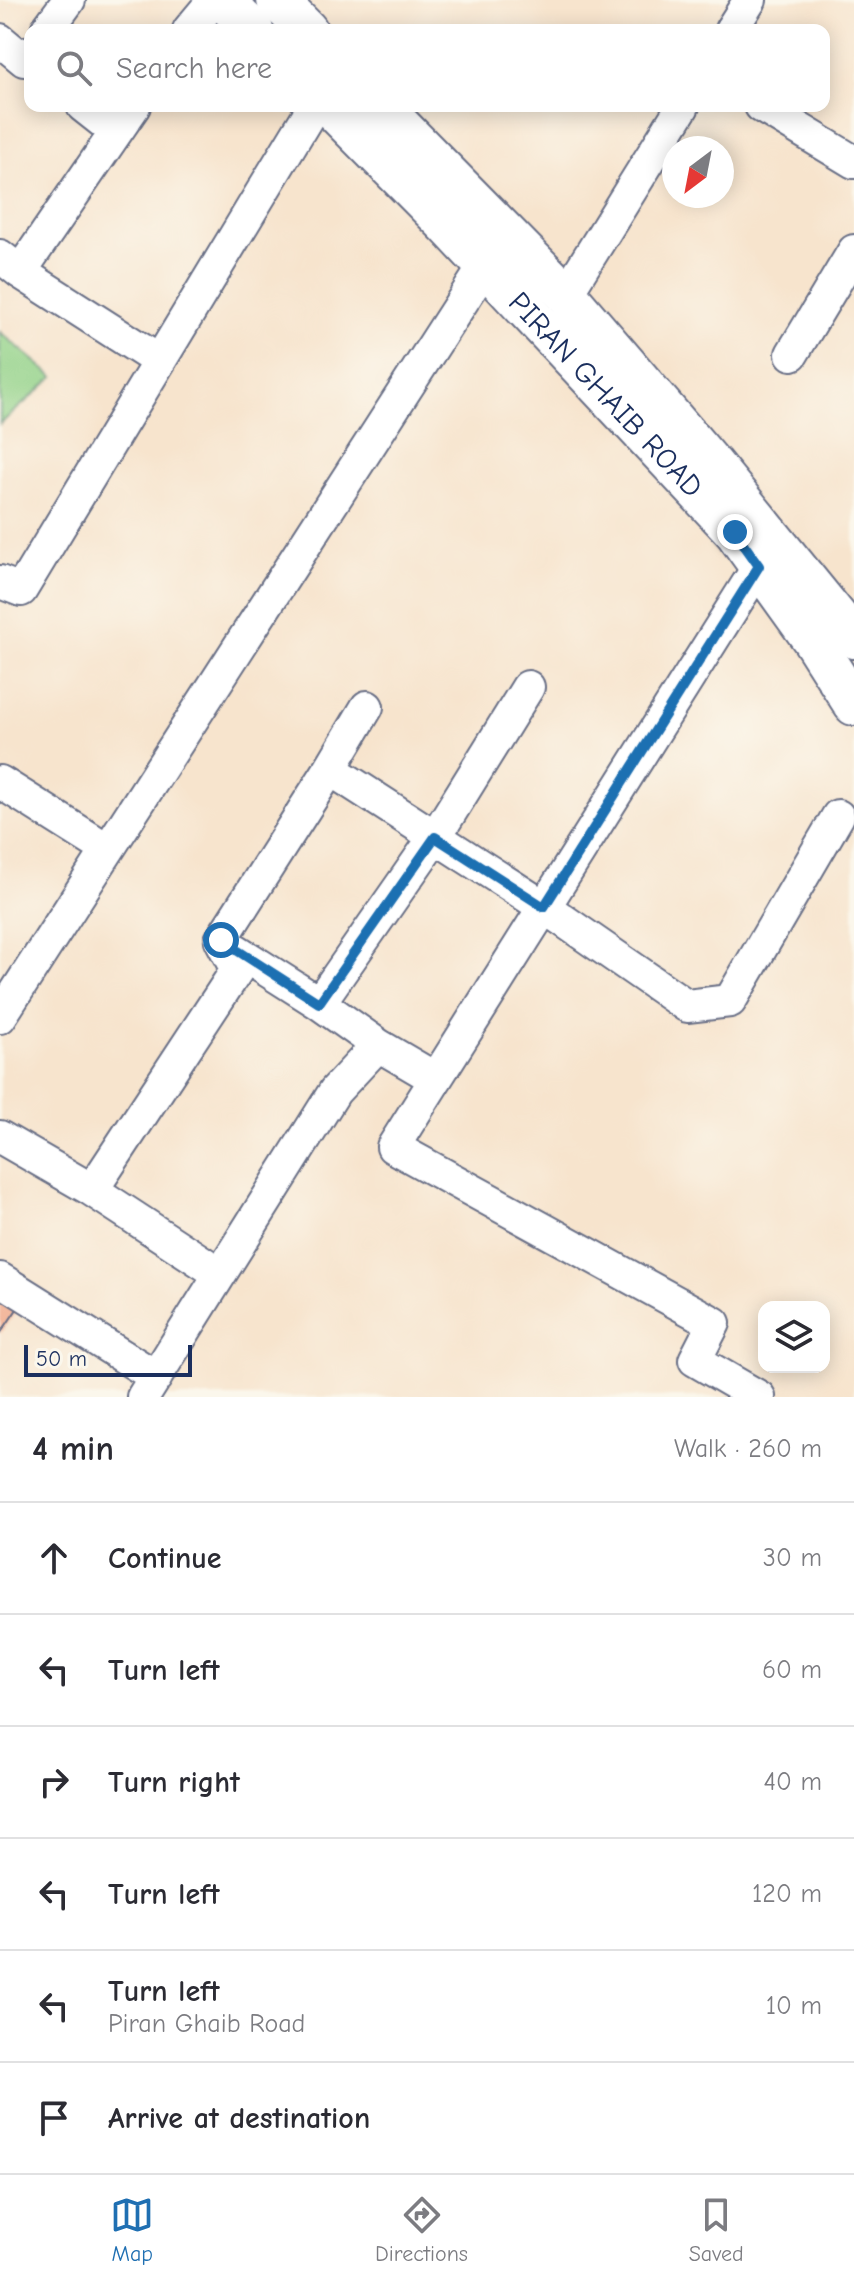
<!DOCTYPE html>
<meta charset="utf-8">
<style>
:root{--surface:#fff;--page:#f2f2f3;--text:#2b2b33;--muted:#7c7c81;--line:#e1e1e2;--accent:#1f6fb2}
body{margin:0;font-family:"Comic Neue",sans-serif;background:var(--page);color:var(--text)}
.controls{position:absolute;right:24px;bottom:24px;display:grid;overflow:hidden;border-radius:16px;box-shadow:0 4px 20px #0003}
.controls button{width:72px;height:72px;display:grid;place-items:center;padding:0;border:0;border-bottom:2px solid var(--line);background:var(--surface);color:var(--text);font:40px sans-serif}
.compass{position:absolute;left:662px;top:136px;width:72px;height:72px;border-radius:50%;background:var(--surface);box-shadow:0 4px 20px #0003;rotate:212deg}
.scale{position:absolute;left:24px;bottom:20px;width:168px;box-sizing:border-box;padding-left:8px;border:4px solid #1b2f5e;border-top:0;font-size:22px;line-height:28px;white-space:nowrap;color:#1b2f5e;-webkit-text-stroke:6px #fbf7ec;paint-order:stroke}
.stop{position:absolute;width:24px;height:24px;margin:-18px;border:6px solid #1f6fb2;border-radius:50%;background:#fff}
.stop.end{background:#1f6fb2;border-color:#fff;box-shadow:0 2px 8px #0008}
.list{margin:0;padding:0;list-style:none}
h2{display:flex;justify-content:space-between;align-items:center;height:104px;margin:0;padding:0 32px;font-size:34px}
h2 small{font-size:26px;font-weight:400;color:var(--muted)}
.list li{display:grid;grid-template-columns:52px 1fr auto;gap:24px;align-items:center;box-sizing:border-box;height:112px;padding:0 32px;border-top:2px solid var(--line)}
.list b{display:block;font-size:30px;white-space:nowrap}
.list p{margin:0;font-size:26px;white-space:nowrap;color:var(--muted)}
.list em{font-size:26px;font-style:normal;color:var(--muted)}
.icon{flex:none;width:44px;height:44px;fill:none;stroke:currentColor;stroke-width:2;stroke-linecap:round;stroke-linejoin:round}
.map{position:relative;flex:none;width:854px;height:1397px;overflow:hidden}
.search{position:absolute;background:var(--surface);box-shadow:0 4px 20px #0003;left:24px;right:24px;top:24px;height:88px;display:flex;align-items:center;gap:20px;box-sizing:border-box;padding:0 28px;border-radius:16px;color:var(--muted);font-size:30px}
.sheet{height:776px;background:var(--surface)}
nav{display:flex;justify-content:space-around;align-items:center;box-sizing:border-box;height:112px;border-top:2px solid var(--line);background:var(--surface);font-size:22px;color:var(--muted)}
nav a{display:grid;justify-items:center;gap:4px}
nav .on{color:var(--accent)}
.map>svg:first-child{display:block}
</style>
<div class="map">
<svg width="854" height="1397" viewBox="0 0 854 1397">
<rect width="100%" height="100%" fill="#fbf7ec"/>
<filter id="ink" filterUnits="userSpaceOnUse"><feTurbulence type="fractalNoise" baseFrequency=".0125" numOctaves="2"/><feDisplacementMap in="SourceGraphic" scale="16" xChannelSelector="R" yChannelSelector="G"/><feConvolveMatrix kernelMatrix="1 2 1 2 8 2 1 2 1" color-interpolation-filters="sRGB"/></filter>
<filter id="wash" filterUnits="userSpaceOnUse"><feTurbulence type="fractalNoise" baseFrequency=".006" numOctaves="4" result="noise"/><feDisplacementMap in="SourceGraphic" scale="32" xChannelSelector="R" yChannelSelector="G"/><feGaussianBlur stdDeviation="1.8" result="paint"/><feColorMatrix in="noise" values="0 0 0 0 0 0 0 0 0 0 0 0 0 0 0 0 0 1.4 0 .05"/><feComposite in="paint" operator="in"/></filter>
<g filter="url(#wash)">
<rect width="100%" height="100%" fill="#f7e4cd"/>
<path fill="#91d187" stroke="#568072" stroke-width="2" d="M0,332L54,377L0,424Z"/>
<g id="blocks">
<path fill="#f0a889" d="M0,1295L19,1306L0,1334Z"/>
</g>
</g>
<g filter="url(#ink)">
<use href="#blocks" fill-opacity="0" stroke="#686e85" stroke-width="2"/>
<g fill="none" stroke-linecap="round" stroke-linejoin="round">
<g stroke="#686e85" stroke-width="36">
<path id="minor" d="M47,30L69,0
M189,30L214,0
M731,30L750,0
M0,40L24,60L30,52
M83,106L116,132
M761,106L854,162
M0,256L20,272L134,106
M20,272L159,361
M566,294L683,106
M792,354L854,251
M0,582L21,590L314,106
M367,707L330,769L544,907L687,1006L730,1001L838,816
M0,782L108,850
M223,942L319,1003L435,837L528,687
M0,1017L485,266
M378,1045L436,1079
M0,1137L92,1190
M220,1274L92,1190L237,970L221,940L330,769
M0,1279L156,1377
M143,1397L335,1091L378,1045L319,1003
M759,1397L695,1360L714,1323L393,1147L759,566"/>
</g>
<g stroke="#686e85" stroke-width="44">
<g id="major">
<path d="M223,0L253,30"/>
<path d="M277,0L307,30"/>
<path id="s1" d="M329,106L448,226L735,532L812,639L854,705"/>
<path d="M381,106L566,294L712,464L854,638"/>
</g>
</g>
<use href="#minor" stroke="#fff" stroke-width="32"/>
<use href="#major" stroke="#fff" stroke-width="40"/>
</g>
</g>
<g fill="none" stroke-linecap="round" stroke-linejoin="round" filter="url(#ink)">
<path stroke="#1f6fb2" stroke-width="10" d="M221,940L319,1003L435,837L544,907L759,566L735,532"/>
</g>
<g text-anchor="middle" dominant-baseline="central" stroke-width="7" stroke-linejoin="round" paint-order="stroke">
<g font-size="30" fill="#1b2f5e" stroke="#fbf7ec">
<text stroke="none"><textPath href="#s1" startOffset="400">PIRAN GHAIB ROAD</textPath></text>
</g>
</g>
</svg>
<div class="controls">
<button><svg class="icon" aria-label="layers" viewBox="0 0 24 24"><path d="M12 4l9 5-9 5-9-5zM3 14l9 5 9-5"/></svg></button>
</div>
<svg class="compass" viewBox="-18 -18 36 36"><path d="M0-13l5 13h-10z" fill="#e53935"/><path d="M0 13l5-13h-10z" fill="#7c7c81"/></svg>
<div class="scale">50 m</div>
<div class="stop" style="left:221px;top:940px"></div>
<div class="stop end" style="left:735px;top:532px"></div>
<div class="search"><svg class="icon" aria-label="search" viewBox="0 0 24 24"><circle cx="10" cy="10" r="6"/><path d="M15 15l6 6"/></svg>Search here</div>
</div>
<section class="sheet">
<h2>4 min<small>Walk · 260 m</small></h2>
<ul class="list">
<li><svg class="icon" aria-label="ahead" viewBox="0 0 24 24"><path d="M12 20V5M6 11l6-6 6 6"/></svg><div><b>Continue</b></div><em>30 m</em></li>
<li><svg class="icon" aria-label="left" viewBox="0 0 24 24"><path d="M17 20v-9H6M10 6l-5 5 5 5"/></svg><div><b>Turn left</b></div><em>60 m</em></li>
<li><svg class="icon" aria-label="right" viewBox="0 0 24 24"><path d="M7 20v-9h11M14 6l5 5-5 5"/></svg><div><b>Turn right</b></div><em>40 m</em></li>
<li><svg class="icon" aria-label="left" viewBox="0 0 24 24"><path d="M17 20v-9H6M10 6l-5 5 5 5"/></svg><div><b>Turn left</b></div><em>120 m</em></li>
<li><svg class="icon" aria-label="left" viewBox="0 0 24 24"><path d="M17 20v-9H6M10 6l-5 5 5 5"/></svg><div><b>Turn left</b><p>Piran Ghaib Road</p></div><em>10 m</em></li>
<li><svg class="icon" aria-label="arrive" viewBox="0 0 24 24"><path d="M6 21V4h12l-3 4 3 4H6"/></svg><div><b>Arrive at destination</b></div></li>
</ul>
</section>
<nav>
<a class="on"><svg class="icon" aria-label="map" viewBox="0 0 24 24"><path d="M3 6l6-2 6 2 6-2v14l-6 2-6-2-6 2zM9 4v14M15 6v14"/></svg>Map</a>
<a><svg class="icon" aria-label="directions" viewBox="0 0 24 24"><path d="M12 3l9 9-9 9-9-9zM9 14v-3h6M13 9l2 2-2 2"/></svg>Directions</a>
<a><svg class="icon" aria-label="saved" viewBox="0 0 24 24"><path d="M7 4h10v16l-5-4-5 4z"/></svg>Saved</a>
</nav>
